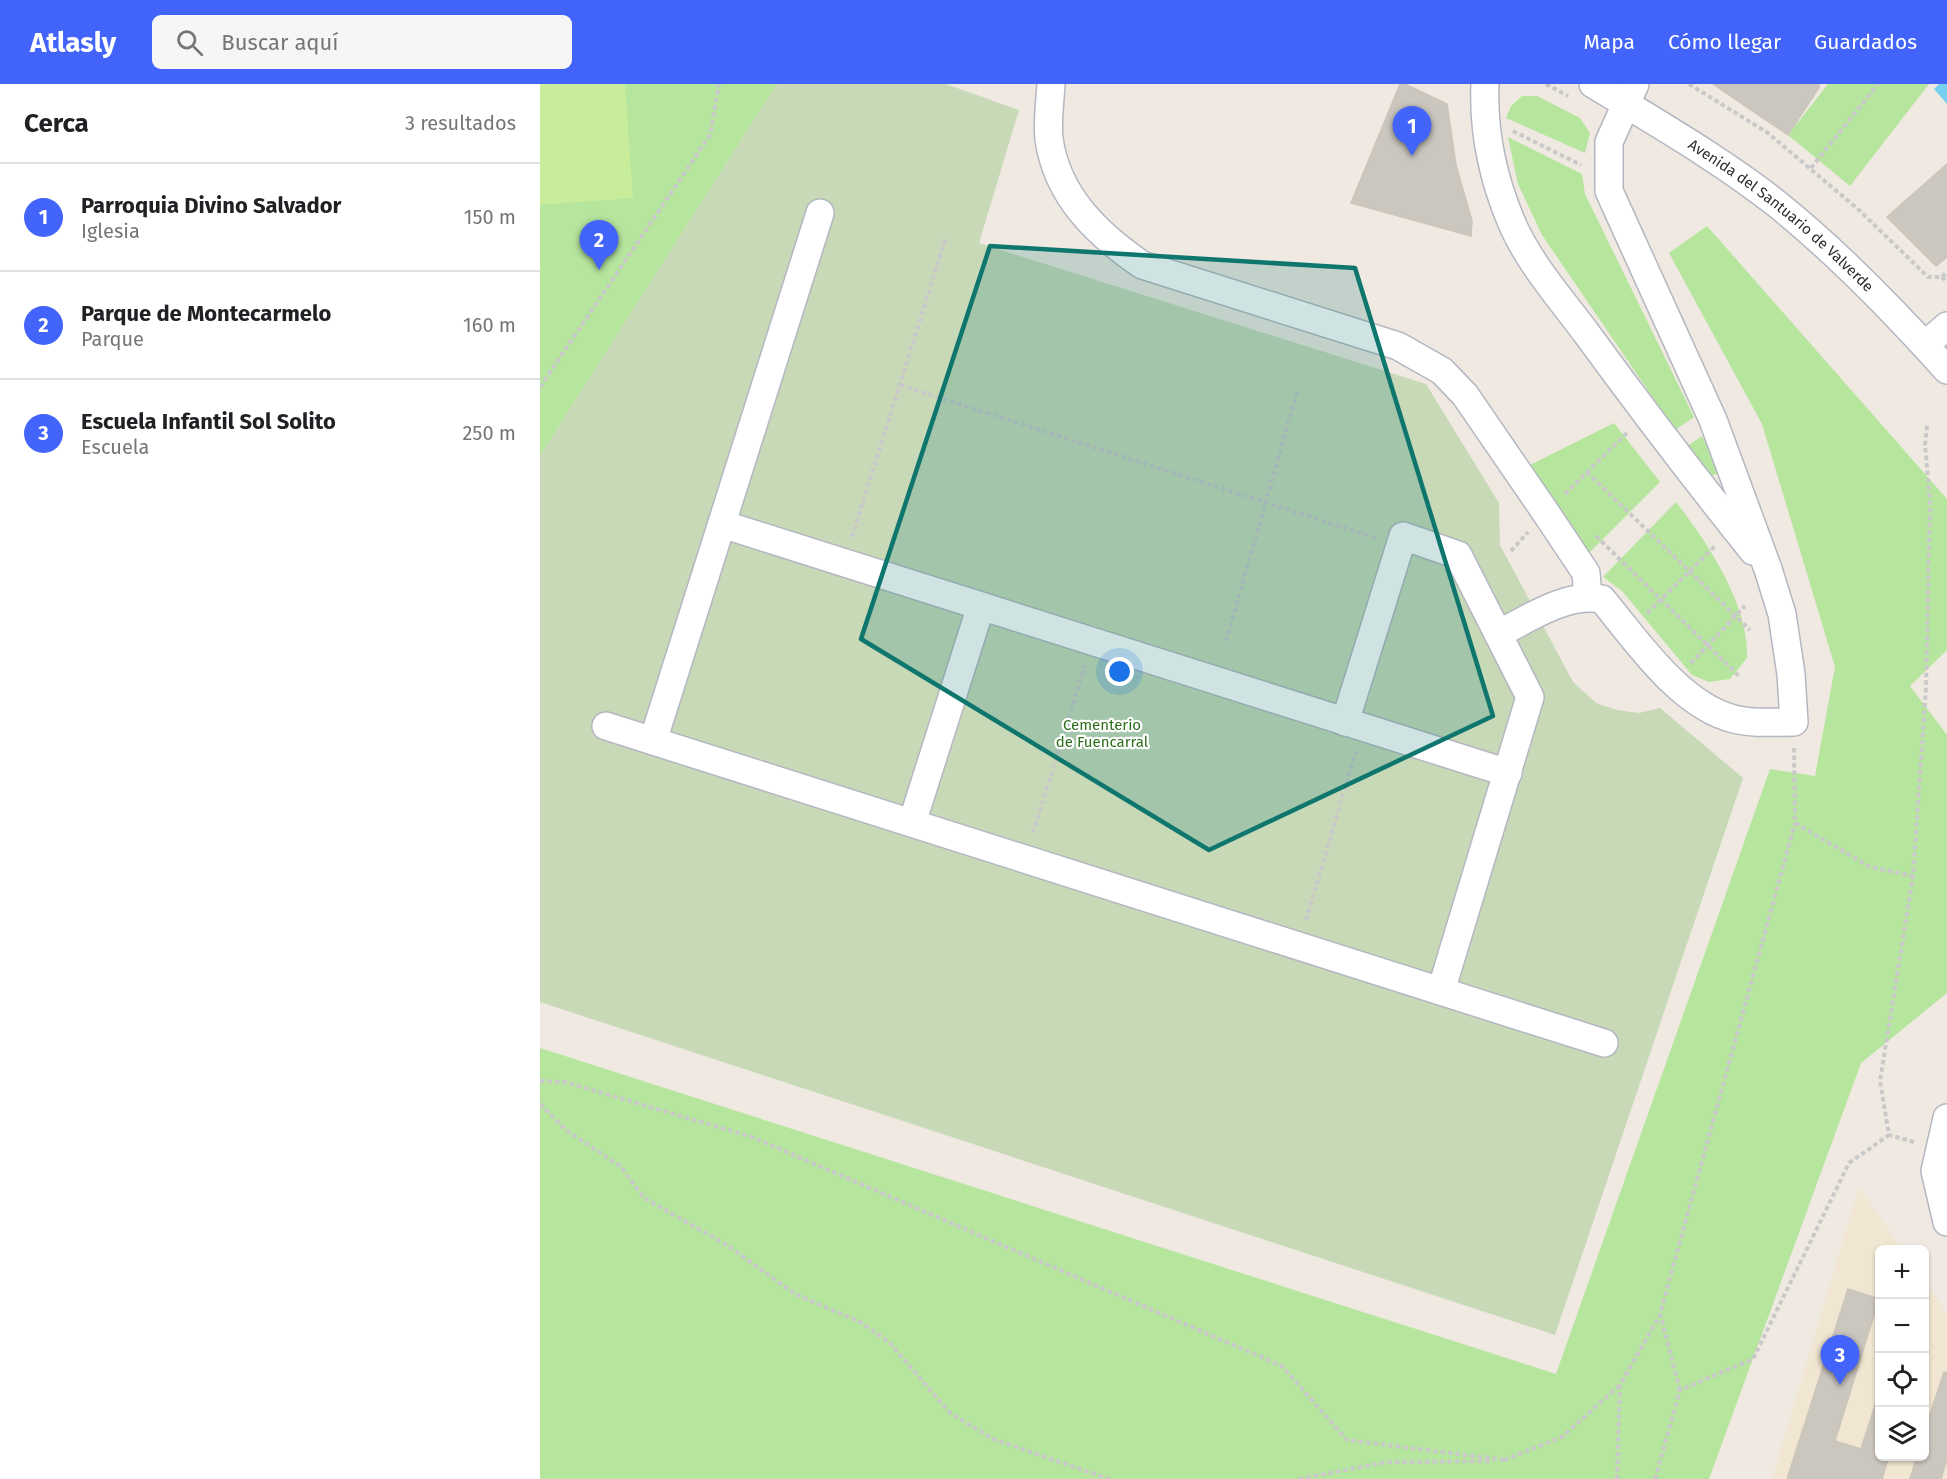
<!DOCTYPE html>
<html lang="es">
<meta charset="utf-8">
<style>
:root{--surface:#fff;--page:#f6f6f6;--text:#202124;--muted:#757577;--line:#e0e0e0;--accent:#4264fb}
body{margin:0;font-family:"Fira Sans",sans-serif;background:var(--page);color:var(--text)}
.controls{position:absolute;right:18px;bottom:18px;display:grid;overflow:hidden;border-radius:9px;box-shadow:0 2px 4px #0004}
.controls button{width:54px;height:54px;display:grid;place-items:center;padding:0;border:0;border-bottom:2px solid var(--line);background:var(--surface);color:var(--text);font:30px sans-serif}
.you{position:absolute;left:580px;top:588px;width:21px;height:21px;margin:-15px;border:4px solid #fff;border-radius:50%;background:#1a73e8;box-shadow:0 0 0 9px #1a73e833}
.badge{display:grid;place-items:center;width:39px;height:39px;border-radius:50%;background:var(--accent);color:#fff;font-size:20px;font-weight:700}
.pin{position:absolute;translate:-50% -50px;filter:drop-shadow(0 2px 3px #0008)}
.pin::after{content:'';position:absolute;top:32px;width:21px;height:18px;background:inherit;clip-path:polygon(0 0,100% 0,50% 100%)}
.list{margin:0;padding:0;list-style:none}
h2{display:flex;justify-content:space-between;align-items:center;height:78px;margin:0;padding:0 24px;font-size:26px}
h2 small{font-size:20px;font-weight:400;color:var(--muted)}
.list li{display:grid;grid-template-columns:39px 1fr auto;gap:18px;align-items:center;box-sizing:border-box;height:108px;padding:0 24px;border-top:2px solid var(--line)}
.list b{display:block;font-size:22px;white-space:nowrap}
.list p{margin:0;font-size:20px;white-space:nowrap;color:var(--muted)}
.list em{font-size:20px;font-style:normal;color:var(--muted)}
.icon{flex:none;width:33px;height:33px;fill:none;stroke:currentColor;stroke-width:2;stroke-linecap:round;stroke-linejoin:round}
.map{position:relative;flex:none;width:1407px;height:1395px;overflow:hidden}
header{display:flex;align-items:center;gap:36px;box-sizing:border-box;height:84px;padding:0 30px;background:var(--accent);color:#fff}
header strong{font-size:28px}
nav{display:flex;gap:33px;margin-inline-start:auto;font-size:21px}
.search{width:420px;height:54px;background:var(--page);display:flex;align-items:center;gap:15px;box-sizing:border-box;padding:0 21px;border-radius:9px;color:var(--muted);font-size:22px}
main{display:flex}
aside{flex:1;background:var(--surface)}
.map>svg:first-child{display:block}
</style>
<header>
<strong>Atlasly</strong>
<div class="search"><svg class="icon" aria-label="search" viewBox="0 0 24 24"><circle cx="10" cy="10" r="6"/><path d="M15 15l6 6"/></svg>Buscar aquí</div>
<nav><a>Mapa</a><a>Cómo llegar</a><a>Guardados</a></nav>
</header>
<main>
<aside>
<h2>Cerca<small>3 resultados</small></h2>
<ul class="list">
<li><span class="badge">1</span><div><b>Parroquia Divino Salvador</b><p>Iglesia</p></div><em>150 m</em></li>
<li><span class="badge">2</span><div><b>Parque de Montecarmelo</b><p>Parque</p></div><em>160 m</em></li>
<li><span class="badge">3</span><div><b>Escuela Infantil Sol Solito</b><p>Escuela</p></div><em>250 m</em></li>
</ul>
</aside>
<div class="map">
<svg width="1407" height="1395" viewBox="0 0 1407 1395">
<rect width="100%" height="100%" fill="#efe9e1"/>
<path fill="#f0e6d1" d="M1319,1103L1362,1165L1340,1166V1372H1384L1385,1197L1407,1230V1395H1232Z"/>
<path fill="#b6e59e" d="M0,0H237L0,372Z
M1288,0H1389L1310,102L1248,51Z
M982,12H997L1040,34L1050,49L1045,69L966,34L971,22Z
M968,53L1042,90L1045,110L1154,333L1135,346L1002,151L978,100Z
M1167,142L1407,415V566L1370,602L1407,651V909L1321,979L1169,1395H0V964L1016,1290L1230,685L1275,692L1295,583L1222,340L1129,169Z
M1074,339L1120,398L1046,472L988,382Z
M1162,352L1177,384V390L1167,393L1147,362Z
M1136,418C1168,459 1209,521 1207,574L1190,595L1169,598L1152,591L1082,507L1063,493Z"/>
<path fill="#c8d9b8" d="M237,0H406L479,26L439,159L886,300L959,419L960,461L1033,598L1056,619L1077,626L1099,629L1120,624L1203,694L1015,1251L0,918V372Z"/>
<path fill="#c9ec9a" d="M0,0H85L93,114L0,121Z"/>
<path fill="#75cff0" d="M1399,0H1407V20L1394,5Z"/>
<path fill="#cbc7bf" stroke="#cbc5ba" stroke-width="1.5" d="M860,0H865L907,20L916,81L932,137L931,152L811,119Z
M1173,0H1278L1280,2L1248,51Z
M1407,80V173L1396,182L1347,133Z
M1308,1205L1339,1215L1295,1357L1321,1365L1340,1306V1372H1349L1342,1395H1247Z
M1404,1288L1407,1289V1375L1401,1395H1370L1377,1372H1384V1349Z"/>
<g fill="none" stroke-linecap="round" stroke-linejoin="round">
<g stroke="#b4b7c1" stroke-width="30">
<g id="minor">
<path d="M511,0C510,18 507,38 509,55C517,112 557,150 602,181L858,262L902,287L925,311L1006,429L1046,489L1048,513"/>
<path d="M945,0C943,47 953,94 971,137C988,178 1021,215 1047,250C1101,324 1156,396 1213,467"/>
<path id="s1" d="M1053,0C1115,38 1180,75 1237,120C1298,169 1355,228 1407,286"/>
<path d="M1385,261L1407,242"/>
<path d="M182,440L968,689"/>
<path d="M958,550C990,534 1025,509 1062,515C1095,555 1140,622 1194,635C1213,640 1235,638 1254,638L1251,590L1242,530L1228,485L1173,336L1069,107V58L1095,0"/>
<path d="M805,638L863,452L918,471L990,613L901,907"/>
<path d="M66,642L1064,959"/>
<path d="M113,657L280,129"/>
<path d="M372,739L441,522"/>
<path d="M1407,1034L1395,1087L1407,1138"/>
</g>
</g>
<path stroke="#c9c9c9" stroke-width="4" stroke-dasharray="4.5 3" stroke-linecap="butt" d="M1006,0L1028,12
M1149,0L1228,49L1319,126L1388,193H1402L1407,188
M973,47L1041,81
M1271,84L1338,0
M1402,193L1407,198
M360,301L836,454
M0,303L170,51L179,0
M1047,388L1210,546
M1025,410L1088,348
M1056,452L1199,592
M312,453L406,153
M971,467L988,448
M1107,529L1175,462
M686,557L758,305
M1151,579L1205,522
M1254,664L1255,739L1330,783L1373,792
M493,749L545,581
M766,836L816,667
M0,997L25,998L212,1053L742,1282L807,1356L965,1376
M0,1020L26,1046L80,1082L104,1114L187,1161L255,1210L320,1238L349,1258L410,1329L453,1355L569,1395
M1374,1058L1349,1051L1340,997L1373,792L1386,604L1390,417L1385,361L1387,341
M1140,1306L1120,1230L1255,739
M964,1376L1022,1353L1080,1301
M759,1395L847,1378L950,1377
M1077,1395L1080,1301L1120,1231
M1115,1395L1140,1306L1213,1275L1309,1079L1349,1051"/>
<use href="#minor" stroke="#fff" stroke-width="27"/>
</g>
<path fill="#0f766e" fill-opacity="0.2" stroke="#0f766e" stroke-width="4.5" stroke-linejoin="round" d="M450,162L815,184L953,632L669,766L321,555Z"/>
<g text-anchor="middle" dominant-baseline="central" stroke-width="4.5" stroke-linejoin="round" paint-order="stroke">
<g font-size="15" fill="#2e2e2e" stroke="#fff">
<text stroke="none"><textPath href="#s1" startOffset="230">Avenida del Santuario de Valverde</textPath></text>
</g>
<g font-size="15" fill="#2c6e1b" stroke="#fff">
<text x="562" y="641">Cementerio<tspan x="562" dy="17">de Fuencarral</tspan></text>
</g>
</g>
</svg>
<div class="controls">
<button>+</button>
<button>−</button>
<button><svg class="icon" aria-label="locate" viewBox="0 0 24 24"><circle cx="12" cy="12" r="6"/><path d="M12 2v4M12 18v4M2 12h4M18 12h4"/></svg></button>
<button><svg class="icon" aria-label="layers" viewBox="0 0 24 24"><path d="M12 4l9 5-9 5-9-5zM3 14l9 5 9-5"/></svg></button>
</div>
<div class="you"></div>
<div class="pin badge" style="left:872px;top:72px">1</div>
<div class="pin badge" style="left:59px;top:186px">2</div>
<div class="pin badge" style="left:1300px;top:1301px">3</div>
</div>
</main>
